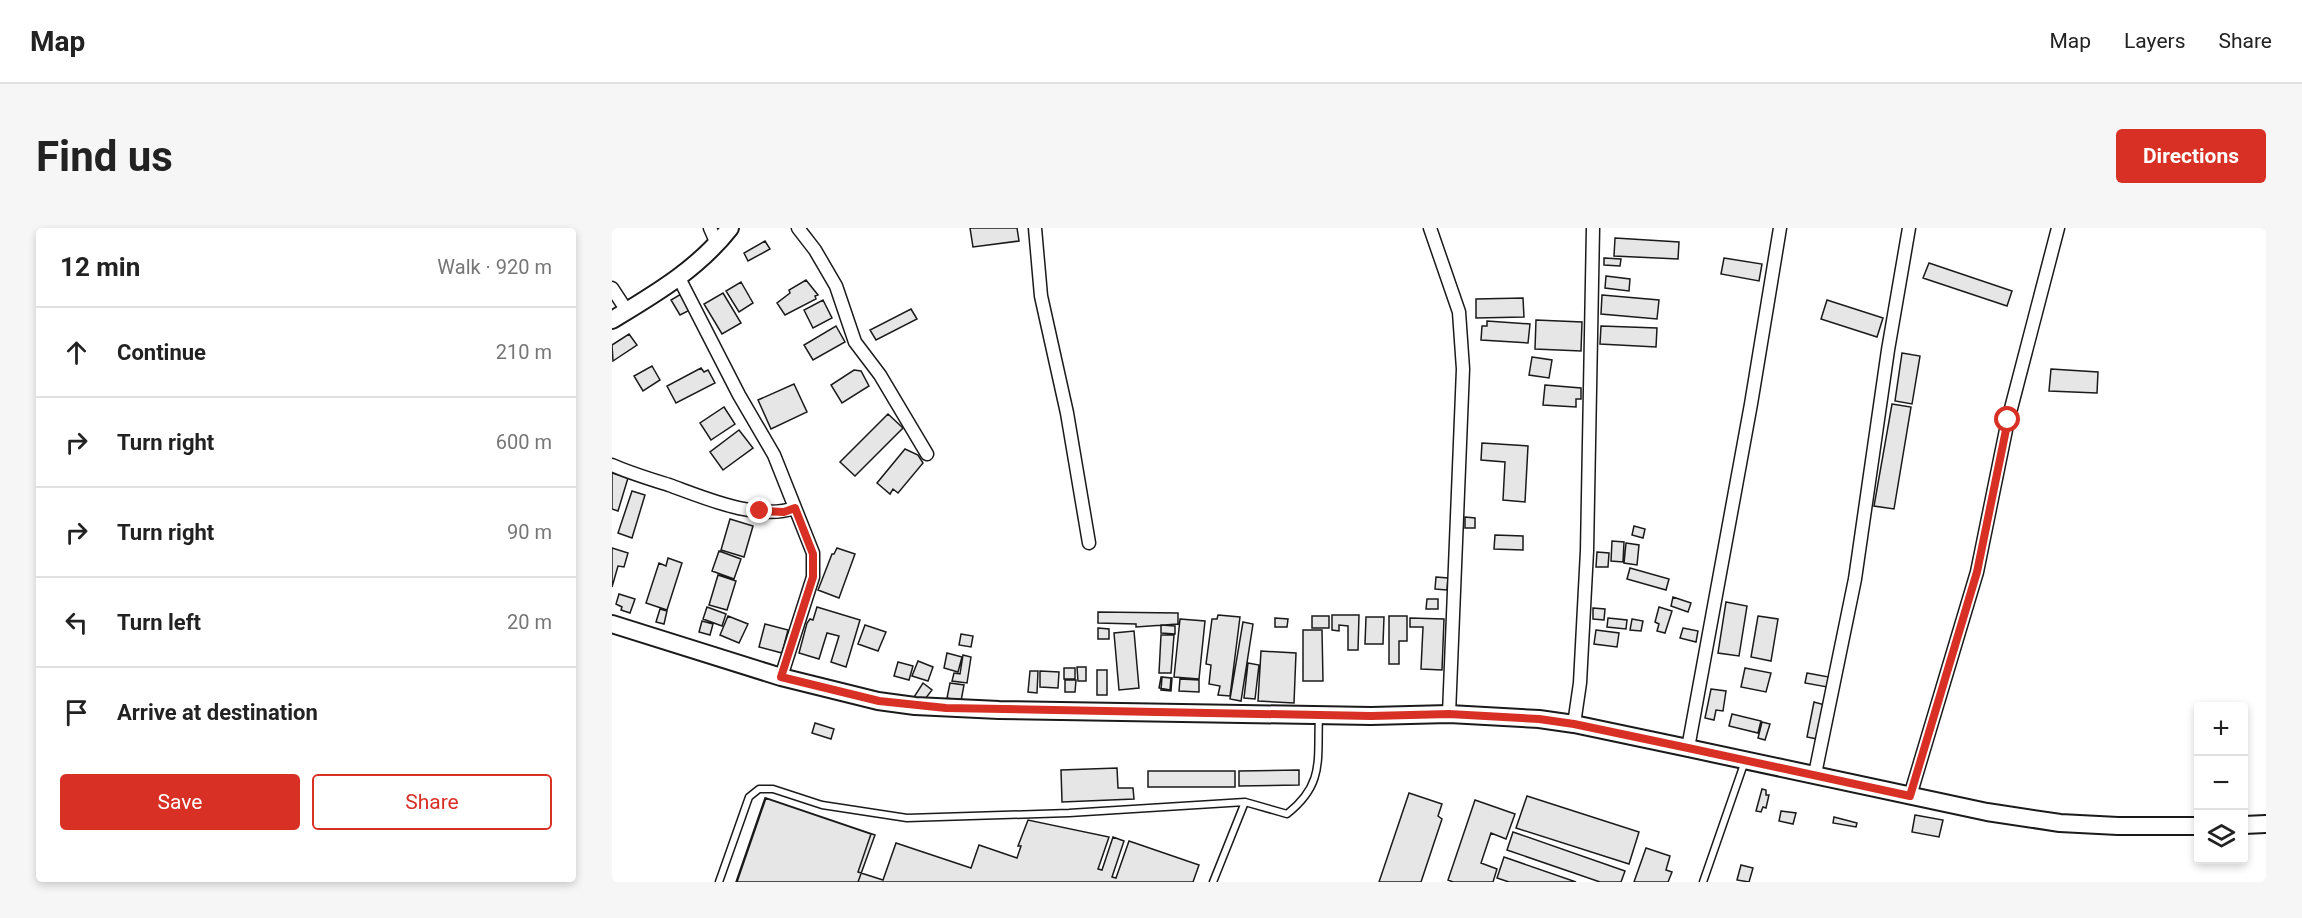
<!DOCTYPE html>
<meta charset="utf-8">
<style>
:root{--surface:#fff;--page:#f6f6f6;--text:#222;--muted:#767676;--line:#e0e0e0;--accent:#d93025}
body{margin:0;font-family:Roboto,sans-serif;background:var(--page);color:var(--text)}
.controls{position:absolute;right:18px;bottom:18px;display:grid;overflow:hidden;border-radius:6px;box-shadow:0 3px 9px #0003}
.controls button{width:54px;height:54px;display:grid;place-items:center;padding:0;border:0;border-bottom:2px solid var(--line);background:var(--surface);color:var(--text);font:30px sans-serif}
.stop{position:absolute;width:18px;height:18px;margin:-14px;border:4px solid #d93025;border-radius:50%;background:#fff}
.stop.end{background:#d93025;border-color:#fff;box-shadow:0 2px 6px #0008}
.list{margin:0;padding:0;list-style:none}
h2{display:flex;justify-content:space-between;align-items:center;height:78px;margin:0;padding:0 24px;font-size:26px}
h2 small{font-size:20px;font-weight:400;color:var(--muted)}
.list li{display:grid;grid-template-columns:39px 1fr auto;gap:18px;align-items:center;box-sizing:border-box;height:90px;padding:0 24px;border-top:2px solid var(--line)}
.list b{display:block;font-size:22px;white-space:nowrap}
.list em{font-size:20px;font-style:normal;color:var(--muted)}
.actions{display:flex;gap:12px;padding:18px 24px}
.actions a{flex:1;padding:14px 0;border:2px solid var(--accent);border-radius:6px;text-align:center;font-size:21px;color:var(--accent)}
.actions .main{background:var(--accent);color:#fff}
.icon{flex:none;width:33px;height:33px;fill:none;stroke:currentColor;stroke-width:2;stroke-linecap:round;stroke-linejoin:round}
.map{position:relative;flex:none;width:1654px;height:654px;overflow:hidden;border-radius:6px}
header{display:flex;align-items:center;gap:36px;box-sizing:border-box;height:84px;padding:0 30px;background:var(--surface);border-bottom:2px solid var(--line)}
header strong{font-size:28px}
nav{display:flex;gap:33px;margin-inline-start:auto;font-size:21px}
.intro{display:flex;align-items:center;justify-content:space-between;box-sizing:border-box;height:144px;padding:0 36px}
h1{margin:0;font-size:42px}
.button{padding:15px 27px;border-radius:6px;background:var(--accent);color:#fff;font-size:21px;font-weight:700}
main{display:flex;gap:36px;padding:0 36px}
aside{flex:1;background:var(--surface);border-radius:6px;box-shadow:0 3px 9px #0003}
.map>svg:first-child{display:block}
</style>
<header>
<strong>Map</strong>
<nav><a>Map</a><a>Layers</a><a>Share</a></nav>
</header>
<div class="intro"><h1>Find us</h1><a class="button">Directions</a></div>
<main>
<aside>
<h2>12 min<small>Walk · 920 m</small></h2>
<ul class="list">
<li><svg class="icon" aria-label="ahead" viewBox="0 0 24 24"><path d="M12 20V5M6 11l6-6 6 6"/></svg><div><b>Continue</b></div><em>210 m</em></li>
<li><svg class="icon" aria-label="right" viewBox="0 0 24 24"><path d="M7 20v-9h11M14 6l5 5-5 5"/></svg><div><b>Turn right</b></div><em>600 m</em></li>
<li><svg class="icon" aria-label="right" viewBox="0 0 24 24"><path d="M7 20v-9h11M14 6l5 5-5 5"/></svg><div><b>Turn right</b></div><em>90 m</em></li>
<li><svg class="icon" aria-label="left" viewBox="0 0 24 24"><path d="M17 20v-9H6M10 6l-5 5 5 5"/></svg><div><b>Turn left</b></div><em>20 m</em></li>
<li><svg class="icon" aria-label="arrive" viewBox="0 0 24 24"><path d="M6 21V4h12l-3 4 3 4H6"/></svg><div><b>Arrive at destination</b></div></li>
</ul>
<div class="actions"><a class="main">Save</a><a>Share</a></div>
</aside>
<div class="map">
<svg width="1654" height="654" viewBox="0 0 1654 654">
<rect width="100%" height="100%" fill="#fff"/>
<path fill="#e6e6e6" stroke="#1a1a1a" stroke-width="1.5" d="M358,0H405L407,13L361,19Z
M1003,10L1067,14L1066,31L1002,28Z
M153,13L158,21L136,33L132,25Z
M992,30L1009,31L1008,38L992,37Z
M1112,30L1150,36L1147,53L1109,46Z
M1317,35L1400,63L1395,78L1311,50Z
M994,48L1018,51L1017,63L993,60Z
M194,52L206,67L203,68L204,71L173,87L165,75L178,65L177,62Z
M129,54L141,75L127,84L114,63Z
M111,65L129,95L110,106L92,76Z
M69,66L78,82L68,87L59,72Z
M990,67L1047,72L1045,91L989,86Z
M911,70L912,89L864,90V71Z
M211,72L220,90L201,100L192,82Z
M1215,72L1271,90L1265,109L1209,91Z
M299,81L305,91L264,112L258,102Z
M924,92L970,94L969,123L923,121Z
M875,93L918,96L916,115L869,112L870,98H875Z
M224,98L233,114L201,132L192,117Z
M989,98L1045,100L1044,119L988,116Z
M17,106L25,117L1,133L0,117Z
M1290,125L1308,128L1300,176L1283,173Z
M920,129L940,132L937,150L917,147Z
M40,138L48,152L31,163L22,148Z
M89,140L92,144L96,142L103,155L64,175L55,158Z
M1439,141L1486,144L1485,165L1437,163Z
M242,142L249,143L257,158L230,175L219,157Z
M182,156L195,184L159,201L146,172Z
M933,157L969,160V171H964V179L931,177Z
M1280,176L1299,179L1282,281L1262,278Z
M112,179L123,196L99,212L88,195Z
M276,186L291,200L243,248L228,234Z
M127,202L141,220L111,242L98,224Z
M870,215L916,218L913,274L891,272L893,234L869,232Z
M293,221L306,227L311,235L286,265L281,261L278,266L265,255Z
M0,245L16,250L6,283L0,281Z
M20,263L33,267L20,310L6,305Z
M853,289L863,290V300H853Z
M118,291L141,298L132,329L109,322Z
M1022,298L1033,301L1031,310L1020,307Z
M883,307L911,308V322L882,321Z
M1000,313L1012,314L1011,334L999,333Z
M1014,315L1027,317L1025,337L1012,335Z
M0,320L16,325L12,339L6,338L0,359Z
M225,320L243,326L227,370L206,362L220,326H222Z
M107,323L129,331L122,351L100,343Z
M985,324L997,325L996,339H984Z
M56,330L70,335L55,382L34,375L47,335L54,338Z
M1018,340L1057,351L1054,362L1015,351Z
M106,347L124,353L115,382L97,377Z
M824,349L836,350L835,362L823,361Z
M7,366L23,371L18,385L9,382L10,379L4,376Z
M1061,369L1079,375L1076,384L1059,378Z
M815,371H826V381H814Z
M1114,374L1135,378L1127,428L1106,425Z
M95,379L114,386L110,398L91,391Z
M205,379L248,392L234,439L219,434L227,408L215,405L207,431L187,425L195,395L198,391L201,392Z
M1047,379L1060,383L1053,405L1045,403L1047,396L1043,394Z
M981,380L993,381L992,392L981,391Z
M48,381L55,383L52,396L44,394Z
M486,384L566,385V396L524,399V396L486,395Z
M606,387L628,389L618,468L606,467L608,458L597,456L599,437L594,436L600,391H605Z
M720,387H747L746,422H736V398L727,397V403L720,402Z
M116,388L136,396L127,415L108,407Z
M700,388H717V400H700Z
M777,388H795V413H787V436H777Z
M1146,388L1166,391L1159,433L1139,429Z
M754,389H772L771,416H753Z
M663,390L676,391L675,399H663Z
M798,390L832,391L830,442L809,441L811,399H798Z
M996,390L1015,392L1014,401L995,399Z
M568,391L593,393L587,451L562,449Z
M1020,391L1031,393L1029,403L1018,402Z
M90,393L101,396L98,407L87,404Z
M631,394L641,396L629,473L618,471Z
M153,396L176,402L170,425L147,419Z
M253,397L274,404L266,423L246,416Z
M549,397L563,398V406L549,405Z
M486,400L497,401V411H486Z
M1071,400L1086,403L1084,414L1068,410Z
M691,402H710L711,453H691Z
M984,402L1007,405L1005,419L982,416Z
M522,403L527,460L507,462L502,405Z
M349,406L361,408L359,419L347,417Z
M549,407H562L559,445H547Z
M649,423L684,425L682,475L646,473Z
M335,425L350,429L346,444L332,440Z
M351,427L359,429L355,455L340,453L342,445L348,446Z
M306,433L321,439L316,453L300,448Z
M286,434L301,438L297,452L282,448Z
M636,435L647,437L643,471L632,470Z
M465,439H474V453H466Z
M452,440H463V451H452Z
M1133,440L1159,445L1154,464L1129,459Z
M485,442H495V467H485Z
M418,443H426L425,465L416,464Z
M428,443L447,444L446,460L428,459Z
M1195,445L1217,449L1215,459L1193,455Z
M549,449L559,450L558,462L547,460Z
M550,449L560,450L559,463L549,462Z
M568,451L587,452V464L567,463Z
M453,452H464L463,464H453Z
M311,455L320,462L310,475L302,469Z
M338,455L352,457L349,473L335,470Z
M1099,461L1114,463L1111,483L1104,482L1102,492L1093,490Z
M1202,474L1213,477L1205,511L1195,509Z
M1120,486L1149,493L1146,505L1117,498Z
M1150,494L1158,496L1153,512L1146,510Z
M203,495L222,501L219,511L200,505Z
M505,540L506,560H521L522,571L450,574L449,542Z
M687,542V557L627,558V543Z
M536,543H623V559H536Z
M1150,561L1154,562V567H1157L1154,580L1151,579L1149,584L1144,583Z
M797,565L830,576L826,588L830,591L809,654H767Z
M915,568L1027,604L1017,636L904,600Z
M153,570L259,606L246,644L271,652L284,615L359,640L367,617L405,630L409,618H406L416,592L497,609L486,641L490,642L501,609L512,613L500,649L504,650L517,613L587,637L581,654H124Z
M154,570L263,607L246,654H125Z
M863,572L903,586L894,611L879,605L869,635L885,641L881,654H841L836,652Z
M1169,583L1184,585L1181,596L1167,593Z
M1303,587L1331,592L1327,609L1300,604Z
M1222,589L1245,595L1244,599L1221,595Z
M901,604L1013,643L1009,654H988L895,622Z
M1034,620L1058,628L1054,642L1060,644L1056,654H1022Z
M892,629L964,654H897L885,650Z
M1129,637L1141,640L1137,654L1125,652Z"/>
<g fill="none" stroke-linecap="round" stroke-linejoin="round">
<g stroke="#1a1a1a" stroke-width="9">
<path id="lane" d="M107,654L137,569L147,561H161L210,577L295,590L457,585L633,574L675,586C713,556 705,532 707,487
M601,654L633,574
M1091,654L1133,533"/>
</g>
<g stroke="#1a1a1a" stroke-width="15">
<path id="street" d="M98,0L105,16
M186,0L203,22L224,58L243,114L268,147L315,226
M423,0L429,68L455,185L477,315
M818,0L847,84L851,141L837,486
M67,50L127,167L162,227L201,325V349L169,449
M0,60L15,83
M0,237C18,245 38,251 57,257C93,270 145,293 183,280
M962,496L968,455L975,323L981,0
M1076,520L1139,176L1168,0
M1203,546L1243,351L1276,122L1297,0
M1298,568L1365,344L1396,192L1446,0"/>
</g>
<g stroke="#1a1a1a" stroke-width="20">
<path id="secondary" d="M0,92C43,66 86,41 118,0
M0,396L169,449L266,473L303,478L387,482L759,488L837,486L927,491L962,496L1076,520L1375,584L1448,595L1506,598H1586
M1632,597L1654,596"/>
</g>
<use href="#lane" stroke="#fff" stroke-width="6"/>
<use href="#street" stroke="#fff" stroke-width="12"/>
<use href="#secondary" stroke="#fff" stroke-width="16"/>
</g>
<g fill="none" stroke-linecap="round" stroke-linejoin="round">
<path stroke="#d93025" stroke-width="8" d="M148,283L172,284L183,280L201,326V349L169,449L267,473L334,480L759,488L837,486L927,491L962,496L1076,520L1298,568L1365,344L1396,192"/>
</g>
</svg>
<div class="controls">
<button>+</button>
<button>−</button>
<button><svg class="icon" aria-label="layers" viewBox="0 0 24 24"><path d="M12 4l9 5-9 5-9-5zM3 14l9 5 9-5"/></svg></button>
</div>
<div class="stop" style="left:1396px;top:192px"></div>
<div class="stop end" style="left:148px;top:283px"></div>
</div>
</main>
